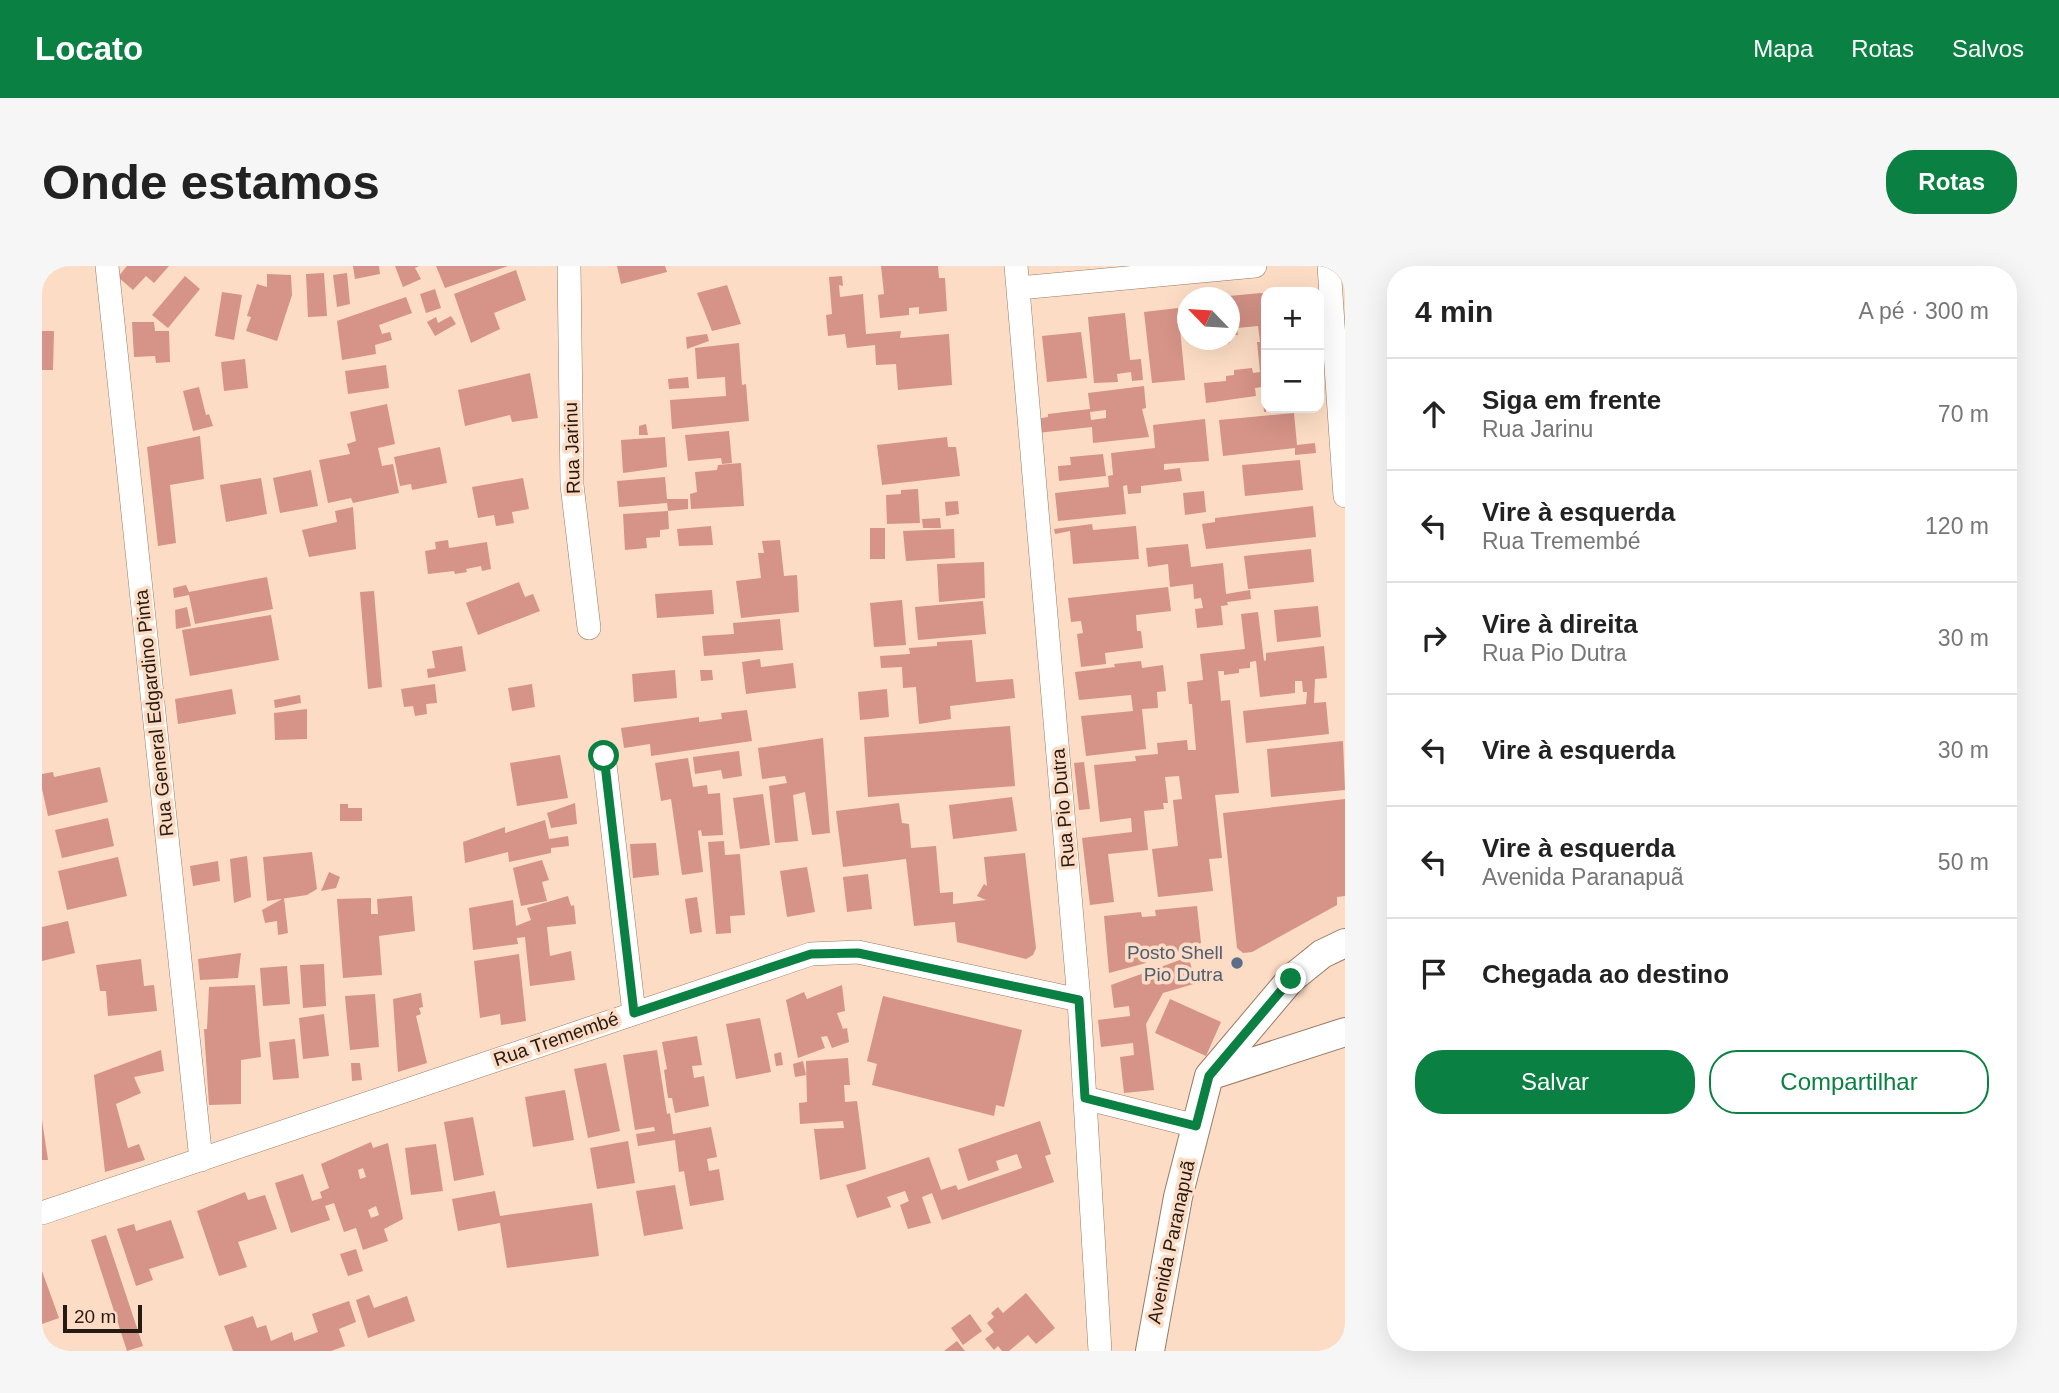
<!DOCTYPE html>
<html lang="pt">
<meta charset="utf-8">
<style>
:root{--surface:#fff;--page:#f6f6f6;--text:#222;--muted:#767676;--line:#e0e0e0;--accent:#0b8043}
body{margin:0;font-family:Helvetica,sans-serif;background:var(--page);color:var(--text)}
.controls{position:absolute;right:21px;top:21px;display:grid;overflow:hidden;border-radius:14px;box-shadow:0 7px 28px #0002}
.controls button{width:63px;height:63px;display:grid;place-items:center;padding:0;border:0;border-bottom:2px solid var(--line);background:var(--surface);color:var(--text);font:35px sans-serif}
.compass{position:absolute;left:1135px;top:21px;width:63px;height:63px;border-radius:50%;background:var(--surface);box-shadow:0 7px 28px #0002;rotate:295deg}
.scale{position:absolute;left:21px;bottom:18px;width:79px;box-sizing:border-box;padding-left:7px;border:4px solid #261b12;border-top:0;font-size:19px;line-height:24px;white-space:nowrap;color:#261b12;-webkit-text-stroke:5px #fcdcc4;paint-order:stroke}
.stop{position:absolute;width:21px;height:21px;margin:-16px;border:5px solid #0b8043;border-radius:50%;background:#fff}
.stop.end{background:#0b8043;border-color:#fff;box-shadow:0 2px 7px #0008}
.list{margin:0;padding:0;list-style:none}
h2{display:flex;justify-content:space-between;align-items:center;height:91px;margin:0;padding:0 28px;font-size:30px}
h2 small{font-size:23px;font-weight:400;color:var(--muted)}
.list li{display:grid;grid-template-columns:46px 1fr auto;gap:21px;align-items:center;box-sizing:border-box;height:112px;padding:0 28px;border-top:2px solid var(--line)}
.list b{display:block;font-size:26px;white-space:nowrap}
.list p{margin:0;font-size:23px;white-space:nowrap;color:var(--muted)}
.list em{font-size:23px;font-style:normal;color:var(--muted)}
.actions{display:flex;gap:14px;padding:21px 28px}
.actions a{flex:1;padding:16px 0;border:2px solid var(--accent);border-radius:28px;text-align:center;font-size:24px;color:var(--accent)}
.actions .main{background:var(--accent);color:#fff}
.icon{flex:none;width:38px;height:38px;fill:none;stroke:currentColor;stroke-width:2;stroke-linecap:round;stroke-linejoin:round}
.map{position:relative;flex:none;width:1303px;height:1085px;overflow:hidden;border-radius:28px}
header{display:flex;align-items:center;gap:42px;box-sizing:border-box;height:98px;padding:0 35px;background:var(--accent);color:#fff}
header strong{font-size:33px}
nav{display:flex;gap:38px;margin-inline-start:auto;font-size:24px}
.intro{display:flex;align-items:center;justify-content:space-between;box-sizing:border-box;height:168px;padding:0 42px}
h1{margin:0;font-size:49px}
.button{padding:18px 32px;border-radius:28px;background:var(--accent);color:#fff;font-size:24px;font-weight:700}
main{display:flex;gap:42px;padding:0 42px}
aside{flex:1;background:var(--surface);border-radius:28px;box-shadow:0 7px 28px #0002}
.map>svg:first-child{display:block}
</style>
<header>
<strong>Locato</strong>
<nav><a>Mapa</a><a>Rotas</a><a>Salvos</a></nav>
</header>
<div class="intro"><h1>Onde estamos</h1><a class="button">Rotas</a></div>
<main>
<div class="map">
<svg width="1303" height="1085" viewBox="0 0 1303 1085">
<rect width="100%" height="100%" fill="#fcdcc4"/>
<path fill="#d69387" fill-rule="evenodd" d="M85,0H127L112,17L104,10L91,24L76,11Z
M311,0H337L338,8L313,13Z
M353,0H377L373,2L379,13L361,21Z
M394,0H466L403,22Z
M575,0H623L625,6L579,18Z
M839,0H896L897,12H903L905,45L877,48V41L867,42V49L838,52L836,29L842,28Z
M474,4L484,34L452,47L458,63L429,77L412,28Z
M282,7L285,50L266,51L264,8Z
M305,7L308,38L295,41L291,9Z
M225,8L249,9L250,29L235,75L204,65L209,51L205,50L215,18L225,21Z
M143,10L158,23L126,62L110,49Z
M800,10L801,20L797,19L798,31L821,28L824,68L859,65L858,72L907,68L910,119L856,124L854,98L834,99L833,79L805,82L803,68L786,70L784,49L790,48L787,11Z
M685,19L699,58L670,65L655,27Z
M393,23L399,42L384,47L378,28Z
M180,26L200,29L192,74L173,70Z
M1219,27L1224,28V146H1222L1220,121L1213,122L1214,130L1164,137L1162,117L1184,115V110L1192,109V104L1210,102L1211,107L1218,106L1215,76H1218L1216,60L1195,62L1196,69H1188L1187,30Z
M364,31L370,47L337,59L340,68L348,66L350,74L333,79L334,88L300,94L295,55Z
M1136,42L1143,114L1110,117L1102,46Z
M1083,47L1088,94L1099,93L1101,114L1090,115L1089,106L1075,108L1076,116L1052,117L1046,51Z
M409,50L414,58L393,70L385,56L394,51L396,57Z
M90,56H112L113,65H127L128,96L114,97L113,90L92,91Z
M0,65H12L11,104H0Z
M1039,66L1045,112L1005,116L1000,70Z
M665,68L667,75L645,83L644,71Z
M1172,74H1187L1188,77L1172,79Z
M697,77L700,119L704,118L707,155L630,163L628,134L684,130L683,111L655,113L653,82Z
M203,93L206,122L182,125L179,96Z
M344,99L347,122L306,128L303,105Z
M488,107L496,152L470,156L468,149L423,160L416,124Z
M646,111L647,122L627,123L626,113Z
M1102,120L1104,142L1100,143L1107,171L1051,177L1050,161L995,167L993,153L1006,151V148L1048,143L1046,127ZM1064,144V152L1049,154L1048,146Z
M157,121L164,149L167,148L171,160L151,165L141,125Z
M345,138L353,178L336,182L340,200L351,198L357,227L311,237L309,232L286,237L277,194L308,188L305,178L314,175L308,146Z
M1252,147L1255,179L1273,177L1274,187L1253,189V182L1181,190L1177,154Z
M1163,153L1167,195L1122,198V204L1138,202L1140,215L1099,220V227L1086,228L1085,219L1081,220L1084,248L1016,255L1013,227L1067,221L1066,210L1071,209L1069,187L1113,182L1111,159Z
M604,158L606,169H597V160Z
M687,165L690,197L680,198L679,192L646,195L643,169Z
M158,170L162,213L128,219L134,277L116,280L105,181Z
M623,171L625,201L581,207L579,174Z
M905,171L906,181H914L918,210L840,219L835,179Z
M398,181L405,217L370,224L369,218L358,220L352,191Z
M1061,188L1064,210L1017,215L1016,200L1029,199L1028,191Z
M1258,194L1261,224L1203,230L1200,199Z
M699,197L702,240L649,243L648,228L655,226L653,206L675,204L676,199Z
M269,204L276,240L238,247L231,212Z
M623,211L625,233H646V243L626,245L625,237L577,241L575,215Z
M219,212L225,248L184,256L178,219Z
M481,212L487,243L470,246L472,257L454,260L452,249L436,252L430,221Z
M876,223L878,257L845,258L844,229L859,228V224Z
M1162,225L1164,246L1143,249L1141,227Z
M916,235L917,248L904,250L903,236Z
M1271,240L1274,271L1164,283L1160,258L1173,256V252Z
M311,241L314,283L267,291L260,264L295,256L293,245Z
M626,245L627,263L618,264V271L604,272L605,282L583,284L581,248Z
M898,252L899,262H881L880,253Z
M1050,258L1051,264L1094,260L1097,293L1031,298L1028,265L1013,268L1012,263Z
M669,260L671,279L637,280L635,263Z
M828,262H843V293H828Z
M912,263L913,292L864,295L861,265Z
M406,274L407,282L445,276L449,303L440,305L439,300L424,303L425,306L413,308L412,305L386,308L383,285L394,283L393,276Z
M738,274L742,310L755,309L757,346L699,352L694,315L719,312L716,287H722L720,275Z
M1146,278L1149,301L1181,297L1184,328L1208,324L1209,333L1185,336L1186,339L1179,340L1181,359L1155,362L1153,343L1161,342L1159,332L1152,333L1151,318L1128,321L1126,298L1106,301L1104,282Z
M1269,283L1272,316L1206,323L1202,290Z
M942,296L943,332L897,336L895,298Z
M225,311L231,343L153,358L147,329L132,332L131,322L144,319L147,326Z
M477,316L483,331L491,328L498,345L436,369L424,337Z
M1126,321L1129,345L1094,349L1095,365H1099L1101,382L1063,387L1064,398L1039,401L1035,368L1041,367L1039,355L1029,356L1026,332Z
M670,324L672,348L615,352L613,328Z
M332,325L340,421L326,423L318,326Z
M860,334L864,379L832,381L828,337Z
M941,335L944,368L876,374L873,341Z
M1276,340L1279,371L1235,376L1232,344Z
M145,341L149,360L134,363L133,344Z
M1216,346L1222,395L1224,394V387L1282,380L1285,412L1273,413L1272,437L1284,436L1287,468L1204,477L1201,445L1264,438L1265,426H1261L1260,415H1253V427L1218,431L1214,395L1208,396V402L1197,403V407L1182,409V405H1176L1179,435L1188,434L1197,527L1173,529L1180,592L1167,593L1171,625L1116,631L1110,583L1136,580L1131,534L1140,533L1137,510L1123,511L1126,537H1121L1122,543L1102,545L1106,584L1066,588L1072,636L1048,639L1040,572L1090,566L1089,552L1058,556L1052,499L1094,495L1093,490L1116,488L1115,477L1145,474L1146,484H1154L1150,438H1147L1145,416L1161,414L1158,388L1203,383L1199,348Z
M229,349L237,394L148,410L140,364Z
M738,353L741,384L662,390L660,370L692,368L691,357Z
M930,374L934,416L971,413L973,432L908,440L909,453L877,458L874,421L861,422L860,401L839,402L838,390L868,388L867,382L895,380V376Z
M420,380L424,405L386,412L385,403L393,402L390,385Z
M718,393L719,401L751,397L754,422L704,428L700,396Z
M1099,395L1100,402L1121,399L1124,425L1115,426L1116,442L1100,443L1104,483L1044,490L1039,450L1091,445L1089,429L1037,434L1033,406L1073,401L1072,398Z
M633,404L635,432L592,436L590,408Z
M658,404H670L671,414L659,415Z
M393,418L395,437L384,438L385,448L373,450L371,440L362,441L359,423Z
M490,418L493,441L470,445L466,422Z
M190,423L194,448L136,458L133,433Z
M845,423L847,451L818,454L816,426Z
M258,429L259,437L233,442L232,434Z
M265,443V473L233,474L232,447Z
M705,444L710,475L609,490L608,478L582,482L579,462L657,451V456L680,453L679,447Z
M968,460L973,520L826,531L822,471Z
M781,472L788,567L770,569L763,526L751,529L756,575L733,577L727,520L745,517L743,510L720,513L716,482Z
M1301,475L1303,524L1229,531L1225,483Z
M697,485L700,510L681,513L679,504L653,508L651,491Z
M518,489L526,532L475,540L468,497Z
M646,492L651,521L665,519L666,528L678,527L681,569L660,570L659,564L656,565L661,606L640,609L629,533L619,535L613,497Z
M1042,496L1048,543L1037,544L1032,497Z
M58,501L66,536L6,550L0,523V508L11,506L12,511Z
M721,528L728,579L698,583L691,532Z
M970,531L975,565L911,573L907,539Z
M1303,533V630L1295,631V639L1210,686L1201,687L1195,682L1181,547Z
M533,537L535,558L509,562L505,547Z
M857,537L860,557L867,558L869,582L894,580L898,627L911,626V638L944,634L935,630L942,618L945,620L942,591L983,587L994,682L991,689L984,693L915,676L913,656L872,660L864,593L801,601L794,545Z
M298,538H306V542H320V555H298Z
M66,552L72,580L20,592L13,564Z
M503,554L507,573L526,570L527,580L509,582V587L467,596L466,586L423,597L421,576L463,561V567Z
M682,575L683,589L698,588L703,649L688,650L689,667L674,668L666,576Z
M614,577L617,609L591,612L588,578Z
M270,586L275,623L265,629L225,635L221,591Z
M205,590L209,631L192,637L188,593Z
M76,591L85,630L25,644L16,605Z
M500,594L507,614L500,616L505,635L479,640L471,602Z
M176,595L178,615L151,620L148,600Z
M765,601L773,646L745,651L738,605Z
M287,606L298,611L294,622L279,625Z
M826,608L830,643L805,646L801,611Z
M370,630L373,665L337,670L340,709L301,712L295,633L329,632V648H336L335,633Z
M526,630L529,640L532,639L534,658L505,661L508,690L529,685L533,714L488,720L483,671L475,672L476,678L431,684L427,642L471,634L474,660L489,654L485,642Z
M655,631L660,666L648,668L643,633Z
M242,632L246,667L236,669L235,655L223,657L220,644Z
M1155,640L1159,677L1118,692L1117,689L1103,691L1104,697L1067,707L1062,650L1099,646L1100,651L1114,650L1113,644Z
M26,655L33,687L0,695V661Z
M199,687L196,712L158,714L156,693Z
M477,688L484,755L459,759L458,748L438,752L432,695Z
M1146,691L1155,717L1121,727L1104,758L1112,824L1082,827L1078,791L1092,789L1091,777L1059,781L1056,754L1088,750L1087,740L1072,742L1069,719Z
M99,693L102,720L112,719L115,745L66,750L64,725H58L54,699Z
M282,698L284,740L261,742L258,699Z
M245,700L248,738L221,740L218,702Z
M213,719L219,791L199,794V838L167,839L162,763H165L167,721Z
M800,719L803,745L795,747L801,763L805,762L807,776L790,782L785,770L779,771L783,782L756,792L744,734L762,726L765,733Z
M379,727L381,741L377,742L379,748L374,750L385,797L356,806L351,733Z
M333,728L337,781L308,784L303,730Z
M841,730L980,764L962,841L954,839L952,850L830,819L835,798L825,795Z
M1128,733L1179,756L1164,790L1113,767Z
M282,748L287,790L261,793L257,752Z
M718,752L729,806L694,813L684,758Z
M655,770L660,799L650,800L652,812L662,810L667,840L633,847L630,832H626L622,804L625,803L620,776Z
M253,773L257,812L231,814L227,776Z
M119,784L122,805L92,811L99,827L74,838L86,882L97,878L103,894L63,906L52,809Z
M615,784L625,848L628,847L631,868L669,861L675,891L665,893L667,905L677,903L682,934L648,940L642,905L637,906L633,874L596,880L594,868L613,865L612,861L593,864L581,789Z
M739,786L741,799L734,800L732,788Z
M806,792L808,819H802L803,836L815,835L824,903L778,914L772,863L802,862L801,855L758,858L757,837L765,836L764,795Z
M761,795L764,809L753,811L751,798Z
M309,797H318L320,814L310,815Z
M564,797L578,865L546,872L532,803Z
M523,824L532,874L491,881L483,831Z
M431,851L442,909L412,915L402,856Z
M0,854L6,894H0Z
M998,855L1009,888L1003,890L1012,916L900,954L890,927L880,931L889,957L866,963L858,939L867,935L863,925L845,931L849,941L815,952L804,919L887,891L899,924L914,919L916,924L980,902L975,888L954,895L957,904L926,915L916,883Z
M586,875L593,917L555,923L548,882Z
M329,876L331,882L346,877L361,953L342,963L346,975L321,984L314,962L302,966L292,937L283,940L288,954L249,967L233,917L261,908L270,935L280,932L278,926L287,922L279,898ZM321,902L324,911L318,913L316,904ZM334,940L337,949L329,952L326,944Z
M394,878L401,925L369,929L363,882Z
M633,919L641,963L602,970L594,925Z
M453,925L458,950L550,937L557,990L465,1002L458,957L416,965L410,933Z
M203,926L206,934L223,929L235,963L196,976L205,1001L177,1010L155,945Z
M129,954L142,992L107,1003L111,1014L94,1020L75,963L92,958L94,965Z
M64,969L101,1080L85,1085L49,974Z
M314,983L321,1005L306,1010L298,988Z
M0,1005L17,1052L0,1058Z
M984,1027L1013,1062L994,1078L986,1069L967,1085H960L956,1080L952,1084L943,1073L952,1066L945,1057L952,1051L949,1047L956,1041L961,1047Z
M327,1029L332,1042L365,1030L373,1055L326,1072L314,1034Z
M307,1035L314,1056L297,1063L303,1080L289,1085H191L182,1060L211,1050L215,1062L224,1059L229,1075L250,1066L252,1075L276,1066L270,1048Z
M928,1048L940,1065L921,1079L909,1062Z
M915,1075L923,1085H902Z"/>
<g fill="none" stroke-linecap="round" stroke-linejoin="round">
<g stroke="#987b65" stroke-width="24">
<path id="minor" d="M65,0L159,894
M527,0L530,219L547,362
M974,0L1037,734L1058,1085
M1287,0L1303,230
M977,22L1213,0
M562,490L592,747
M1043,832L1154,860
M0,947L769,688L816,686L1037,734"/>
</g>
<g stroke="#987b65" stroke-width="30">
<path id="tertiary" d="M1167,810L1303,766
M1108,1085L1136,931L1167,810L1249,713L1280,688L1303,677"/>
</g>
<use href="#minor" stroke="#fff" stroke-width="23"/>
<use href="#tertiary" stroke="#fff" stroke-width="28"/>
</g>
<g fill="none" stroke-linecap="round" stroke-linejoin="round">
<path stroke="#0b8043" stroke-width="9" d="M562,490L592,747L769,688L816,687L1037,734L1043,832L1154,860L1167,810L1249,713"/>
</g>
<circle fill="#5c6f8a" stroke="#fcdcc4" stroke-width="2.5" cx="1195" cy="697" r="7"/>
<g text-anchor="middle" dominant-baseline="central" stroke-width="7" stroke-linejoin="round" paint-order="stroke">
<g font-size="19" fill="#261b12" stroke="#fcdcc4">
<text transform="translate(530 182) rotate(-92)">Rua Jarinu</text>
<text transform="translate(112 447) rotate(-96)">Rua General Edgardino Pinta</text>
<text transform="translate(1021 542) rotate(-95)">Rua Pio Dutra</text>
<text transform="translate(514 773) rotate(-19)">Rua Tremembé</text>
<text transform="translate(1129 976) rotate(-78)">Avenida Paranapuã</text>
</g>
<g font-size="19" fill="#4e5e75" stroke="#fcdcc4" text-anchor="end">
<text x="1181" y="686">Posto Shell<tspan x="1181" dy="22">Pio Dutra</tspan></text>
</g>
</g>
</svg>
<div class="controls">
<button>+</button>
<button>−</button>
</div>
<svg class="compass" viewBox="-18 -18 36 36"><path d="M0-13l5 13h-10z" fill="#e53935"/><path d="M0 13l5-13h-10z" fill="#767676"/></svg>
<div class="scale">20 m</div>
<div class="stop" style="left:562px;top:490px"></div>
<div class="stop end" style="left:1249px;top:713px"></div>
</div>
<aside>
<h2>4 min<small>A pé · 300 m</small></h2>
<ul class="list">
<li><svg class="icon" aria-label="ahead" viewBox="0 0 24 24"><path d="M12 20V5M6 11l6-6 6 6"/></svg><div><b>Siga em frente</b><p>Rua Jarinu</p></div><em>70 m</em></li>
<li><svg class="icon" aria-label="left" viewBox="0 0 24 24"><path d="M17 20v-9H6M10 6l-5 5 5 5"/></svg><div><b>Vire à esquerda</b><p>Rua Tremembé</p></div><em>120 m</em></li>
<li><svg class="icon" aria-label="right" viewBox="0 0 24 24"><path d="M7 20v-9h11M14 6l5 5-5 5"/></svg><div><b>Vire à direita</b><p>Rua Pio Dutra</p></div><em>30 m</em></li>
<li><svg class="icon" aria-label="left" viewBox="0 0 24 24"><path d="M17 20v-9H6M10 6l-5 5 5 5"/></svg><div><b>Vire à esquerda</b></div><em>30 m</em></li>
<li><svg class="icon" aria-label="left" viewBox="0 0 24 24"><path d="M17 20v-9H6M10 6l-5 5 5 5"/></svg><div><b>Vire à esquerda</b><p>Avenida Paranapuã</p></div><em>50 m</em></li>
<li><svg class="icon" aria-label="arrive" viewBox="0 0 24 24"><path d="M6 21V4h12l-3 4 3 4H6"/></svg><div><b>Chegada ao destino</b></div></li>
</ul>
<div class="actions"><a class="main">Salvar</a><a>Compartilhar</a></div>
</aside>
</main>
